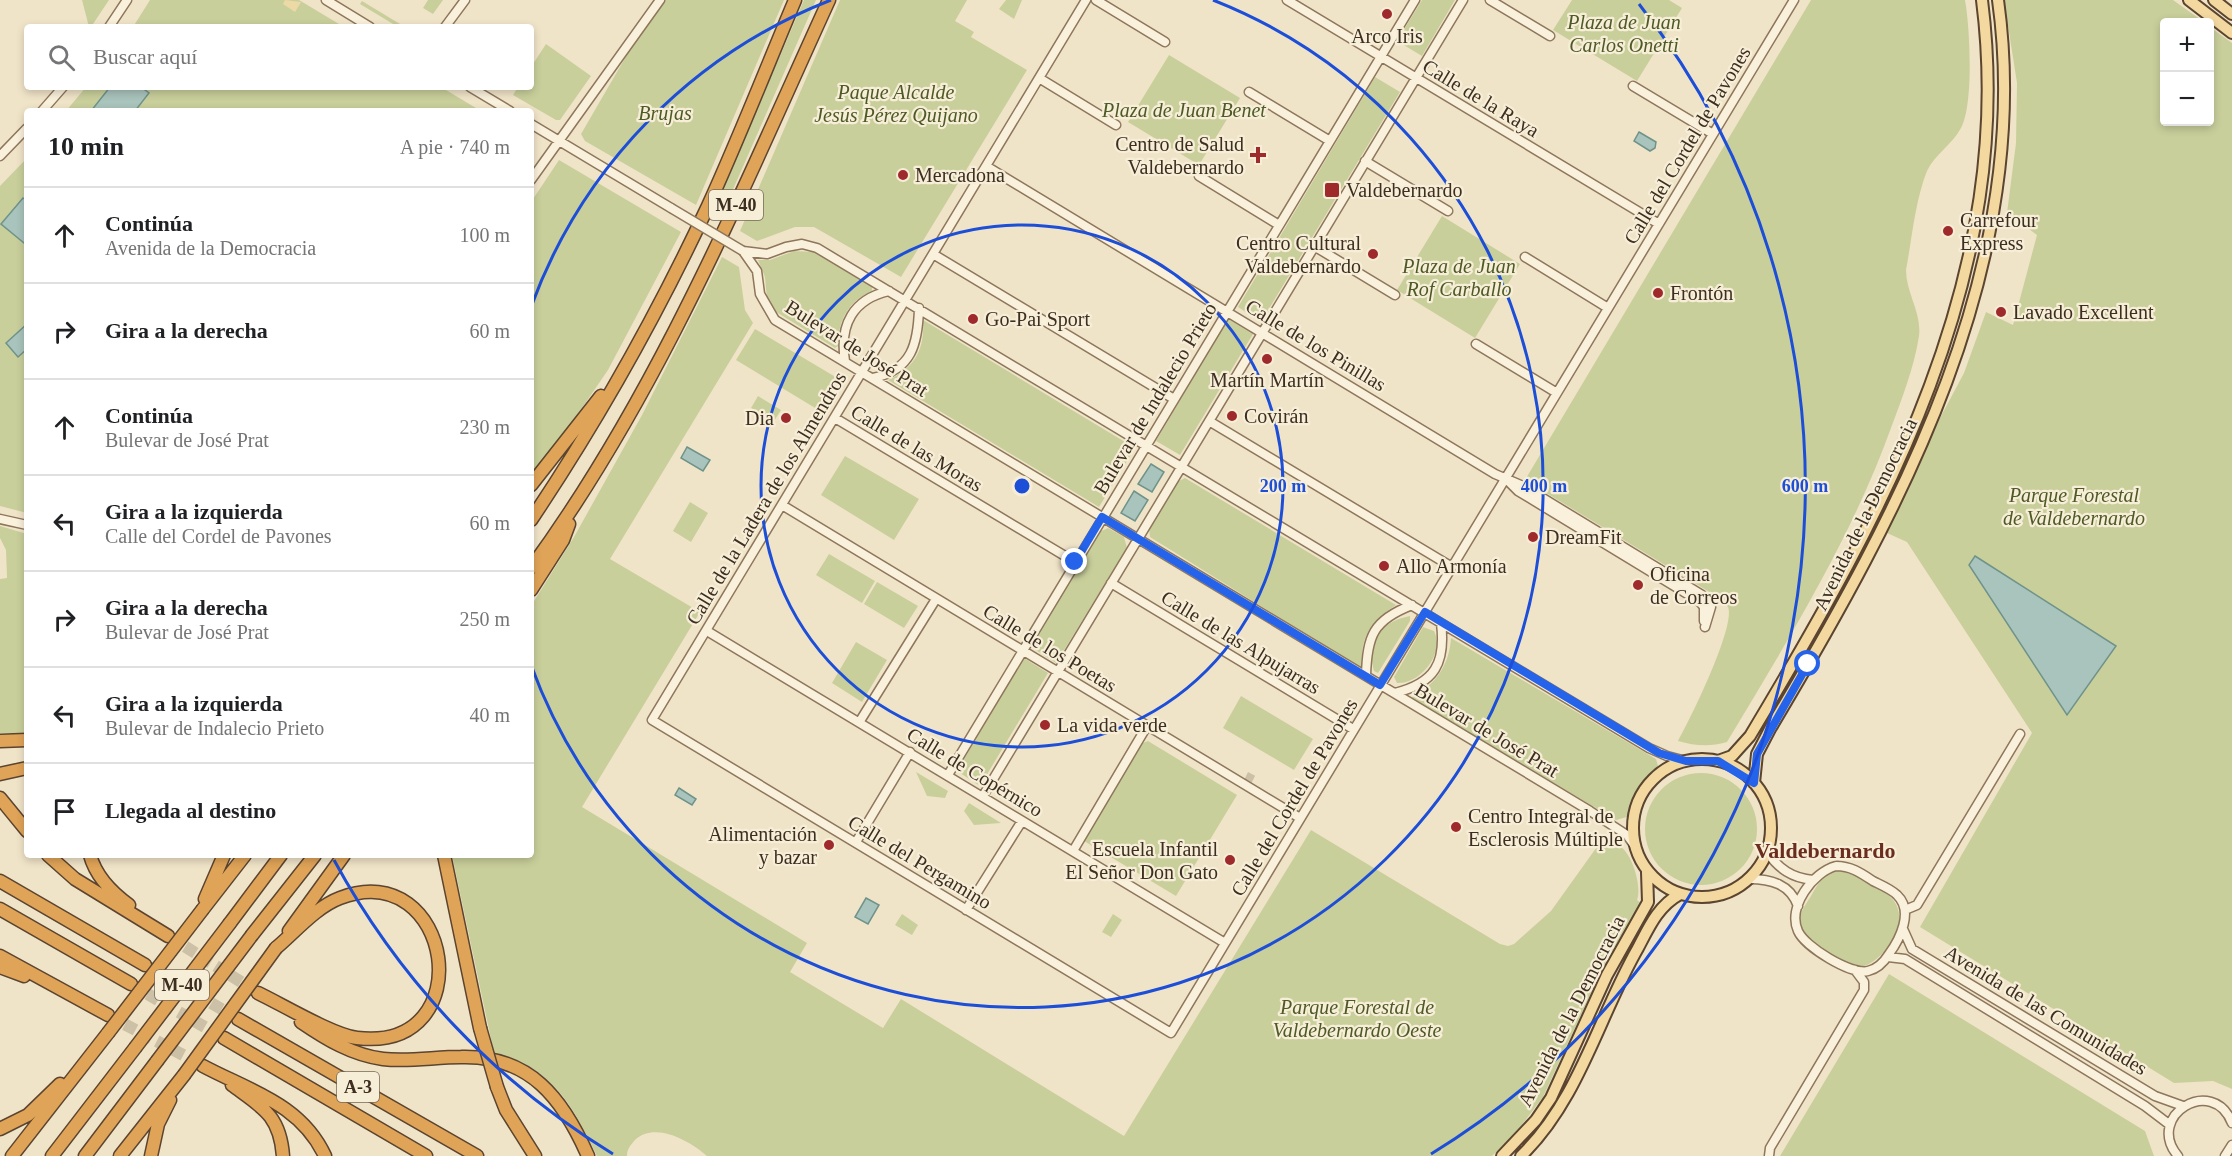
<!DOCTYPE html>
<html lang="es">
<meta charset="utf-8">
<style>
:root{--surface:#fff;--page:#f2f2f2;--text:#202124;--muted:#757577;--line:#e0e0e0}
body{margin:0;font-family:"Times New Roman",serif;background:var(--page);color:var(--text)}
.controls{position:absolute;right:18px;top:18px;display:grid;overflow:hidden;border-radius:6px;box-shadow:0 3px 9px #0003}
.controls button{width:54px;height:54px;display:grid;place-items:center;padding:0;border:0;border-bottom:2px solid var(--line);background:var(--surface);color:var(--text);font:30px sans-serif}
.stop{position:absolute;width:18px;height:18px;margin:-14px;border:4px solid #2563eb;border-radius:50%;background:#fff}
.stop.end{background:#2563eb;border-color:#fff;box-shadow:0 2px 6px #0008}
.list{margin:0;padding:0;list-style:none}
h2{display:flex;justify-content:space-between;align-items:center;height:78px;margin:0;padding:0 24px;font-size:26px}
h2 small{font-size:20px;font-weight:400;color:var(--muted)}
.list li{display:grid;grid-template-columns:39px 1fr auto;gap:18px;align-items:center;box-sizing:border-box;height:96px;padding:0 24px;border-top:2px solid var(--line)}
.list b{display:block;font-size:22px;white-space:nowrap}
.list p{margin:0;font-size:20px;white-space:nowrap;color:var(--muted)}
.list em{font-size:20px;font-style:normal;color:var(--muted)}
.icon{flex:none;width:33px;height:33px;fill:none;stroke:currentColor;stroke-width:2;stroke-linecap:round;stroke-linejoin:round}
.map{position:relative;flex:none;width:2232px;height:1156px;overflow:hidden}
.search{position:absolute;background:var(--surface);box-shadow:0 3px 9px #0003;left:24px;top:24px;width:510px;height:66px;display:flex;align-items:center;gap:15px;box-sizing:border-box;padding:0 21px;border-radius:6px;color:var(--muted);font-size:22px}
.panel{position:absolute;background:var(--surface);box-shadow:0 3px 9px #0003;left:24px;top:108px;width:510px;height:750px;border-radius:6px}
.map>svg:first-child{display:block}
</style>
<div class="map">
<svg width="2232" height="1156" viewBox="0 0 2232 1156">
<rect width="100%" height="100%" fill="#f0e4c8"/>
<path fill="#c9cf9b" d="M82,0H109L91,27H89Z
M150,0H299L344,27H133Z
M428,0H443L433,14L423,8Z
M664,0H784L696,205L585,141L581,134L639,34Z
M804,0H816L720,219L712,215Z
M840,0H967L955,21L974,32L971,37L1027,70L901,277L814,227H795L757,241L740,231Z
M1006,0H1022L1014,19L999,9Z
M1422,0H1455L1422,56L1397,41Z
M1572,0H1669L1682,8L1637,81L1553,30Z
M1811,0H1965C1970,27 1974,104 1961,128C1952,145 1935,154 1927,171C1915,201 1912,239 1906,270C1906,293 1922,313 1919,336C1914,368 1902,398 1891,428C1851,539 1788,640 1727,742C1710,747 1695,746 1678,741C1690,720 1736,626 1728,607L1716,596L1525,480Z
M2004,0H2173L2204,22H2164V122H2210V27L2232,43V1089L2213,1081L2174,1083L1920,927L2032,733L1907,542L1887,533L1940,418L1964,373L1986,312L2013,325L2037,235L2007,213L2016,143L2017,83Z
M362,1L405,27H398L360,4Z
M546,44L591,76L560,120H556L513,95L518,87H531V67Z
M1169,55L1240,98L1199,165L1128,122Z
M1375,77L1400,92L1261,322L1238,307Z
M86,87H441L481,111H66Z
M27,158V513L0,506V186Z
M559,160L681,232L608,370L569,427L531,475V202Z
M1442,216L1520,264L1475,338L1397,290Z
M794,251L815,252L872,287V291C848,301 838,321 838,346L835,348L773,310L767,299L765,277L758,260H770Z
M722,257L739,267L745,310L753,323L610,559L700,612L582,807L807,943L790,972L883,1028L901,999L1124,1136L1311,830L1500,944L1508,946L1514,944L1551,911L1604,837C1609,840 1616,843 1621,847C1633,856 1642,887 1637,900L1641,903L1606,961L1543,1097L1515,1134L1492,1156H707C690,1141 655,1121 635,1140C630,1146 627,1149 627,1156H597C572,1105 554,1069 494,1053L452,855H531V606L574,537L642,415Z
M1228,319L1253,334L1180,455L1156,441Z
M923,320L1135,448L1099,507L888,380C914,368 925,350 923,320Z
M755,329L839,379L820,411L736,360Z
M758,396L781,410L774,421L751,408Z
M845,456L919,499L894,540L821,495Z
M1185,478L1396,605C1370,622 1360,637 1362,669L1150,537L1149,528L1177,482Z
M690,502L708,513L691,542L673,531Z
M0,526L27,534V733H0V579L7,578L6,550L0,538Z
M1108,528L1124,537L1127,548L1056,663L1031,647L1099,532Z
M829,554L875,581L862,603L816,575Z
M877,582L918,606L904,628L864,604Z
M1410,616V621L1378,673L1374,671C1365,641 1382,621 1410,616Z
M1423,627L1434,631C1445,653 1421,684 1397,683L1394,677Z
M1451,638L1656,759L1658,766L1634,797L1627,817L1616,820L1411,698C1436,684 1449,666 1451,638Z
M856,642L887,660L862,702L832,683Z
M1024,658L1048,673L980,786L957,771Z
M1241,696L1313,739L1294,770L1223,728Z
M1148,741L1237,795L1176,896L1084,841L1143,743Z
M916,772L948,791L945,798L927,796Z
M1645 829a56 56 0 1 1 112 0a56 56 0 1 1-112 0Z
M969,803L1001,823L974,825L964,811Z
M1832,871C1847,870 1859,877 1871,884C1879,889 1889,894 1894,901C1910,923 1886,957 1865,966C1845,966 1797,941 1800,916C1802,909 1808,901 1811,896C1817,885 1822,877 1832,871Z
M902,914L918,925L912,935L895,925Z
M1113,914L1122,920L1111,937L1102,932Z
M1889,974L2145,1131L2154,1156H1780Z"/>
<path fill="#ecd9a5" d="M285,0L301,2L295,12L283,4Z"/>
<path fill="#a9c4bc" stroke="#6f938a" stroke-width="1.5" d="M110,87H141L149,93L135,111H91Z
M1639,132L1656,142L1655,148L1650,151L1634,141Z
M23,198L27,201V239L24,243L1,224Z
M27,324V349L18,357L6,343Z
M687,447L710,460L703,471L681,458Z
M1151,464L1164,472L1152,492L1138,484Z
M1134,491L1148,500L1135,521L1121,513Z
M1975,556L2116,646L2067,715L1969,565Z
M679,788L696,799L692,805L675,795Z
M866,898L879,905L868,924L855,917Z"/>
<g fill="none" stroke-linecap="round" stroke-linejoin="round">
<path stroke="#ccc0a6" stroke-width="8" stroke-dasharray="8 4" stroke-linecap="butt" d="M1248,781L1252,773"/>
<path stroke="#ccc0a6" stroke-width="12" stroke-dasharray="12 6" stroke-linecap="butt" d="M170,937L257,992
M149,967L237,1018
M132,985L224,1038
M109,1016L202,1065"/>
<g stroke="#8d765c" stroke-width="11">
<path id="minor" d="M326,0L370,27
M1086,0L652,720L1171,1033L1794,0
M1096,0L1165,42
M1287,0L1659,224
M1490,0L1550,36
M109,27L127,0
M445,27L465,0
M1039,78L1116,125
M1633,86L1713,134
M470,87L510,111
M1249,92L1330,141
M42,111L63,87
M531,124L671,208
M0,156L27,128
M1365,161L1448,211
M986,166L1495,474L1523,486L1702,595L1711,607L1705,627
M1199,176L1279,225
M531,180L660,0
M1314,246L1395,295
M743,251L767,254L786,247L802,244L817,248L1649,748L1667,756L1686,761
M743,251L757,271L760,294L775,320L1590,811L1627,835L1634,845
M933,254L1174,399
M1525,257L1608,308
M1476,344L1557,393
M845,361C839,325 853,299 889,291
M873,378C912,370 918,344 919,308
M835,418L1075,562
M1209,421L1452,567
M1510,483L1518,491L1699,601L1704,607V621
M782,505L1300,818
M0,519L27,525
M1111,583L1353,729
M707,631L1225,943
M1366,676C1367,636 1373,620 1412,605
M1395,693C1435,683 1446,663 1441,623
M860,721L936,599
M948,775L1415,0
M983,796L1463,0
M856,842L910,752
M1073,851L1147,726
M1767,852C1779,869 1792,878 1813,880
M1836,866C1851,866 1861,873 1873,881C1881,885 1891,889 1897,895C1914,911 1900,939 1889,954C1884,962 1877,969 1868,971C1851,975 1805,947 1798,931C1787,907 1813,872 1836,866Z
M1749,879C1771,879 1790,884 1798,906
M966,910L1022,821
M1905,910L1917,905L2020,734
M1903,929L1912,949L2155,1096L2183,1106
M1888,957L1905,959L2145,1106L2170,1125
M1769,1156L1770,1148L1864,990V982L1855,970
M2178,1156C2144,1116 2213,1074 2232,1123
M2225,1156L2232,1145"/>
</g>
<g stroke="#5b4430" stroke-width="14">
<path id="major" d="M2189,0L2232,33
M2214,0L2232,14
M1633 828a69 69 0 1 1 138 0a69 69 0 1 1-138 0Z
M1718,761L1732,756L1750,736C1885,511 2017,273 1982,0
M1754,783L1757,754L1770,729C1900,511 2035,264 1998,0
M1502,1156L1536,1120L1551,1098L1607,975L1648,902L1647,872
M1521,1156C1579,1100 1599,1016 1638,948C1649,927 1658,906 1680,894"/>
</g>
<g stroke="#5b4430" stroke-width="15">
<path id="highway" d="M531,485L601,396
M531,520C598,420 657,315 708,206C739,138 766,69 795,0
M531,568C658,394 740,195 829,0
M531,590L563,540L569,524
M0,741L27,740
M0,774L27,768
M0,798L27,831
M48,855L75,879L168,936
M90,855C96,877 111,892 129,905
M444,855L480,1028
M0,881L145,965
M205,899L224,855
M0,909L131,984
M203,909L245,855
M230,923L281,855
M289,931L344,855
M252,935L315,855
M0,956L108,1015
M0,967L24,976
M258,993C283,1005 333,1035 357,1038C483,1053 453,855 340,898C316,907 295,932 276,948
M238,1019L477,1156
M301,1022C326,1039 352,1055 383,1059C409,1062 435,1057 461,1057C530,1055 563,1099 588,1156
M224,1038L426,1156
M203,1066C250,1091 301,1104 325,1156
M232,1085C262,1107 280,1115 283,1156
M497,1087L506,1110L535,1156
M0,1129L28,1115L60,1084
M12,1156L108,1033
M52,1156L135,1048
M85,1156L157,1061
M120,1156L184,1075
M151,1156L158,1124L170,1100"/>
</g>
<use href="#minor" stroke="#faf1dc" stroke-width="8"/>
<use href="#major" stroke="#f3d9a0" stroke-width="10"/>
<use href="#highway" stroke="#e0a458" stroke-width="12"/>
<g stroke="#8d765c" stroke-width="11" stroke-linecap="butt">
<path id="minor-bridge" d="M671,208L743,251"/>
</g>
<g stroke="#5b4430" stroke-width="15" stroke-linecap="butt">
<path id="highway-bridge" d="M480,1028L497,1087
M108,1033L203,909
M135,1048L230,923
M157,1061L252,935
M184,1075L276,948"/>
</g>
<use href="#minor-bridge" stroke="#faf1dc" stroke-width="8"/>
<use href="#highway-bridge" stroke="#e0a458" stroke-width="12"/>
</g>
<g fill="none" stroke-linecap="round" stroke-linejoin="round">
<path stroke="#2563eb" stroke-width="8" d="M1075,562L1102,517L1380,685L1425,612L1659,753L1686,761H1718L1754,783L1757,754L1808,664"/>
</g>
<g fill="none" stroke="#1d4ed8" stroke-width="3">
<circle cx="1022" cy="486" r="261"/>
<path d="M531 307A522 522 0 0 1 831 0M1213 0A522 522 0 1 1 531 665"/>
<path d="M613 1154A783 783 0 0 1 334 860M1639 4A783 783 0 0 1 1431 1154"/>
</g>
<g fill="#9e2a2b" stroke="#f7eed8" stroke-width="2">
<circle cx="1387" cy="14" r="6"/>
<path d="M1255 146h6v6h6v6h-6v6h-6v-6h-6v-6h6z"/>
<circle cx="903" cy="175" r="6"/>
<rect x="1324" y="182" width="16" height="16" rx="3"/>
<circle cx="1948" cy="231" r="6"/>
<circle cx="1373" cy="254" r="6"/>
<circle cx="1658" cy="293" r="6"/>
<circle cx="2001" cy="312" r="6"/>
<circle cx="973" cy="319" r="6"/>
<circle cx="1267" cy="359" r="6"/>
<circle cx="1232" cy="416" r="6"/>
<circle cx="786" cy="418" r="6"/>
<circle cx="1533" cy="537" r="6"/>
<circle cx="1384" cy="566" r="6"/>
<circle cx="1638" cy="585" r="6"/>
<circle cx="1045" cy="725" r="6"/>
<circle cx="1456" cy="827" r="6"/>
<circle cx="829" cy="845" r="6"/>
<circle cx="1230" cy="860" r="6"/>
</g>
<g text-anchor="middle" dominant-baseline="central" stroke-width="4.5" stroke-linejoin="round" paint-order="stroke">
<g fill="#f7eed8" stroke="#756857" stroke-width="1.5">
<rect x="709" y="190" width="54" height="30" rx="4.5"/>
<rect x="155" y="970" width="54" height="30" rx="4.5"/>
<rect x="337" y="1072" width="42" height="30" rx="4.5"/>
</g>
<g font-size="18" font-weight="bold" fill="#3d2e20">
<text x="736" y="205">M-40</text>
<text x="182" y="985">M-40</text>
<text x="358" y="1087">A-3</text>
</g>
<g font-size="20" font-style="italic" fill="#4d5a26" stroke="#f7eed8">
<text x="1624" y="22">Plaza de Juan<tspan x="1624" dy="23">Carlos Onetti</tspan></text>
<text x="896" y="92">Paque Alcalde<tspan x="896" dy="23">Jesús Pérez Quijano</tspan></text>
<text x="1184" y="110">Plaza de Juan Benet</text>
<text x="665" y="113">Brujas</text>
<text x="1459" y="266">Plaza de Juan<tspan x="1459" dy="23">Rof Carballo</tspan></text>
<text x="2074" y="495">Parque Forestal<tspan x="2074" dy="23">de Valdebernardo</tspan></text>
<text x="1357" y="1007">Parque Forestal de<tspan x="1357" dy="23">Valdebernardo Oeste</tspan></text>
</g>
<g font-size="20" fill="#3d2e20" stroke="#f7eed8" text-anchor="start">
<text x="1387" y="36" text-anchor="middle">Arco Iris</text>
<text x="1244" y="144" text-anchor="end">Centro de Salud<tspan x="1244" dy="23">Valdebernardo</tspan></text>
<text x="915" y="175">Mercadona</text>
<text x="1346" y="190">Valdebernardo</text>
<text x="1960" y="220">Carrefour<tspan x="1960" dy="23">Express</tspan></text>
<text x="1361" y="243" text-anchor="end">Centro Cultural<tspan x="1361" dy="23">Valdebernardo</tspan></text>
<text x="1670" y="293">Frontón</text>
<text x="2013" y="312">Lavado Excellent</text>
<text x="985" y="319">Go-Pai Sport</text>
<text x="1267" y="380" text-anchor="middle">Martín Martín</text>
<text x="1244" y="416">Covirán</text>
<text x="774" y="418" text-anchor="end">Dia</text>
<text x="1545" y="537">DreamFit</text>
<text x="1396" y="566">Allo Armonía</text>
<text x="1650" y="574">Oficina<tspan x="1650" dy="23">de Correos</tspan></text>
<text x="1057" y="725">La vida verde</text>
<text x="1468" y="816">Centro Integral de<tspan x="1468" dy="23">Esclerosis Múltiple</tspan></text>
<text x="817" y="834" text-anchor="end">Alimentación<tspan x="817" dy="23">y bazar</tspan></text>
<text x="1218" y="849" text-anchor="end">Escuela Infantil<tspan x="1218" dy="23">El Señor Don Gato</tspan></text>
</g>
<g font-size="20" fill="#3d2e20" stroke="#f7eed8">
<text transform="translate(1481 98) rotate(31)">Calle de la Raya</text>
<text transform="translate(1687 145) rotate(-59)">Calle del Cordel de Pavones</text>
<text transform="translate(1316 345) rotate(31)">Calle de los Pinillas</text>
<text transform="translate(857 348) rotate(32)">Bulevar de José Prat</text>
<text transform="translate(1155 398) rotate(-59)">Bulevar de Indalecio Prieto</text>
<text transform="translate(917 448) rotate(31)">Calle de las Moras</text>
<text transform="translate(766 498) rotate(-59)">Calle de la Ladera de los Almendros</text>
<text transform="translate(1865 514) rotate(-64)">Avenida de la Democracia</text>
<text transform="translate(1241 642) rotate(31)">Calle de las Alpujarras</text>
<text transform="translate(1050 648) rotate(31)">Calle de los Poetas</text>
<text transform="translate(1487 730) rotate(31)">Bulevar de José Prat</text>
<text transform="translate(975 772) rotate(31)">Calle de Copérnico</text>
<text transform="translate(1294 797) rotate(-59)">Calle del Cordel de Pavones</text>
<text transform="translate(920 862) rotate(31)">Calle del Pergamino</text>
<text transform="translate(2046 1010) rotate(31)">Avenida de las Comunidades</text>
<text transform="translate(1571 1011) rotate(-63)">Avenida de la Democracia</text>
</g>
<g font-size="22" font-weight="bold" fill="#6b2e1e" stroke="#f7eed8">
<text x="1825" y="850">Valdebernardo</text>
</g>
</g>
<circle cx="1022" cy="486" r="9" fill="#1d4ed8" stroke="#f7eed8" stroke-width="3"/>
<g font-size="18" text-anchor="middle" font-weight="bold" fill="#1d4ed8" stroke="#f7eed8" stroke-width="4.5" stroke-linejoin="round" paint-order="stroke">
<text x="1283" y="492">200 m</text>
<text x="1544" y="492">400 m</text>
<text x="1805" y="492">600 m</text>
</g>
</svg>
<div class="controls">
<button>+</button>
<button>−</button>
</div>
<div class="stop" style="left:1808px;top:664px"></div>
<div class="stop end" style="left:1075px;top:562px"></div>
<div class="search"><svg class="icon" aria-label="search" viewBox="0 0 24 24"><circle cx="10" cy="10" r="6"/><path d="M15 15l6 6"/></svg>Buscar aquí</div>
<section class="panel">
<h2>10 min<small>A pie · 740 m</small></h2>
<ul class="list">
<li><svg class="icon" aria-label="ahead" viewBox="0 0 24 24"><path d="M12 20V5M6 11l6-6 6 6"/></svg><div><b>Continúa</b><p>Avenida de la Democracia</p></div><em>100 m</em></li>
<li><svg class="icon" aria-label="right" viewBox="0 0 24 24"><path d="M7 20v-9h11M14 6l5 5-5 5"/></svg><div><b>Gira a la derecha</b></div><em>60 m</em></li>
<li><svg class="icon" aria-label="ahead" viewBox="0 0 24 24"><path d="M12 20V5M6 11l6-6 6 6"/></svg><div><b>Continúa</b><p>Bulevar de José Prat</p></div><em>230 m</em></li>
<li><svg class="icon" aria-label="left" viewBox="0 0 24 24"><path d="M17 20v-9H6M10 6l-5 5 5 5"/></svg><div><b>Gira a la izquierda</b><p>Calle del Cordel de Pavones</p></div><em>60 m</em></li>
<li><svg class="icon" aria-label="right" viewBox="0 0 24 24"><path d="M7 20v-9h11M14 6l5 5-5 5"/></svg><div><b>Gira a la derecha</b><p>Bulevar de José Prat</p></div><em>250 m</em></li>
<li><svg class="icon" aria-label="left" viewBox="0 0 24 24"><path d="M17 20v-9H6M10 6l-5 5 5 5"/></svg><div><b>Gira a la izquierda</b><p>Bulevar de Indalecio Prieto</p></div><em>40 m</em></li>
<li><svg class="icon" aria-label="arrive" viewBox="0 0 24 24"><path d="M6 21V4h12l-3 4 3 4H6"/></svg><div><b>Llegada al destino</b></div></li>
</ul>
</section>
</div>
